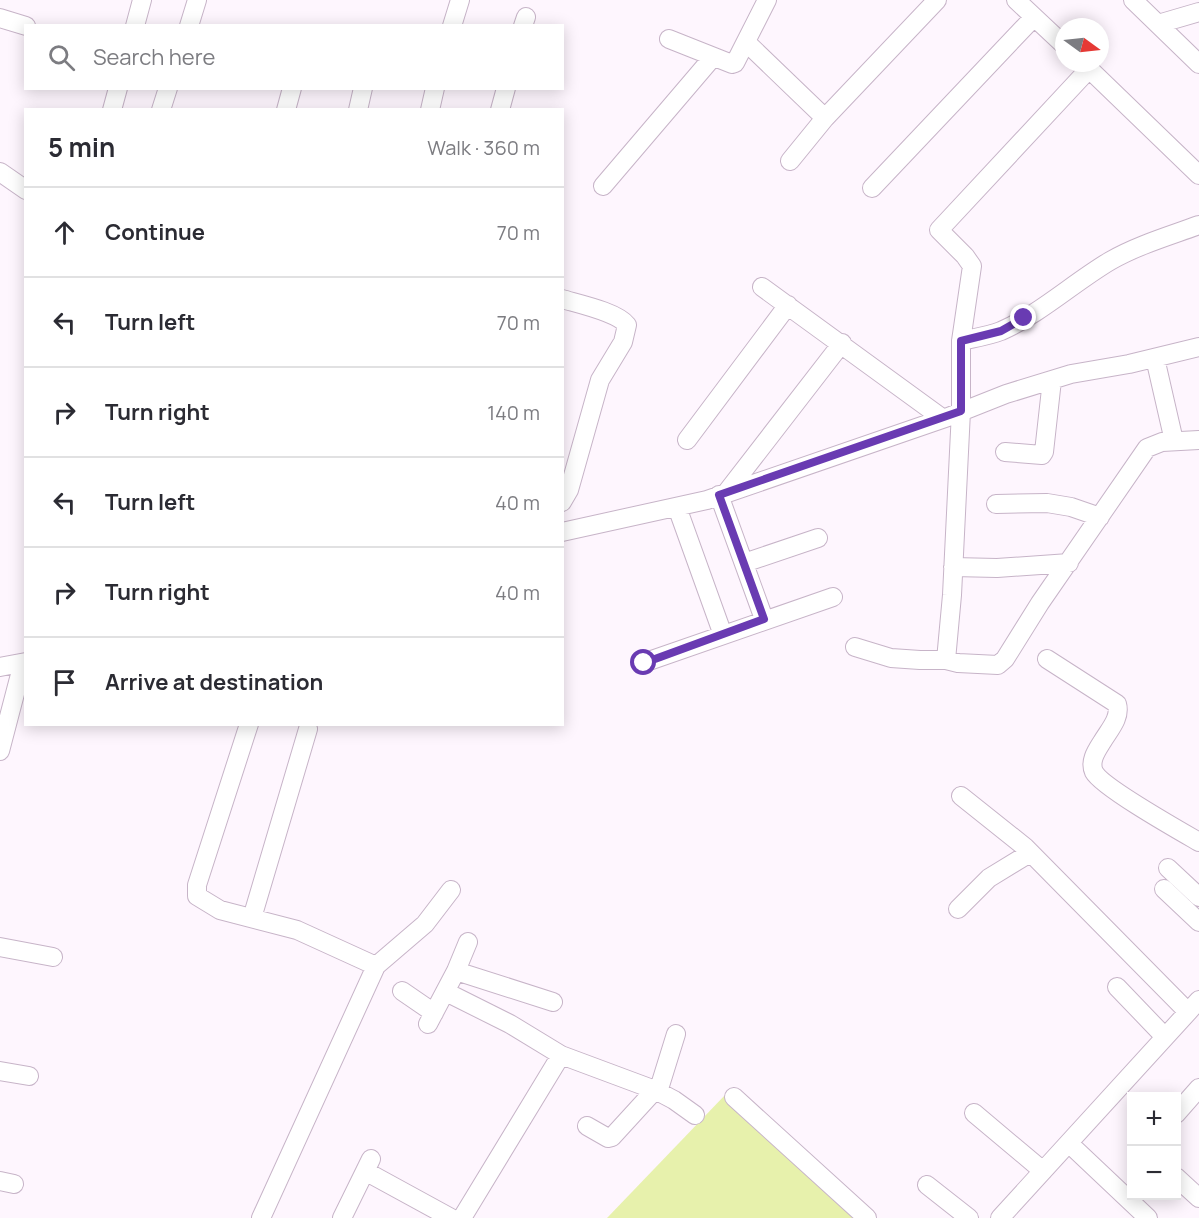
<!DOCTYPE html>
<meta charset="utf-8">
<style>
:root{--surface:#fff;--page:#f7f7f7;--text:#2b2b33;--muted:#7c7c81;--line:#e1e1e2}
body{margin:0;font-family:Manrope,sans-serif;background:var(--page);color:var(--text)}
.controls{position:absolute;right:18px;bottom:18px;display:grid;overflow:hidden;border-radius:0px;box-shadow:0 3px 15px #0003}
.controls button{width:54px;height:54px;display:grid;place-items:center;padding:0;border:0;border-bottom:2px solid var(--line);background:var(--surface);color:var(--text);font:30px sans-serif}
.compass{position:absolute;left:1055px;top:18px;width:54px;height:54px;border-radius:50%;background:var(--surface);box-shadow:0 3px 15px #0003;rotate:105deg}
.stop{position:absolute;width:18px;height:18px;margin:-14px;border:4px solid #693bb2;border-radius:50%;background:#fff}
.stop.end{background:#693bb2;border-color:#fff;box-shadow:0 2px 6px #0008}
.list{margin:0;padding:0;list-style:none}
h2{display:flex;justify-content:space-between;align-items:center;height:78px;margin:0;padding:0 24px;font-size:26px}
h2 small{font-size:20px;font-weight:400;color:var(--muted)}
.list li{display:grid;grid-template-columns:39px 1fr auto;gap:18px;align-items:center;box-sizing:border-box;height:90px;padding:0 24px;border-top:2px solid var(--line)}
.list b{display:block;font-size:22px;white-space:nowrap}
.list em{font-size:20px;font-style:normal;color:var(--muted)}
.icon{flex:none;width:33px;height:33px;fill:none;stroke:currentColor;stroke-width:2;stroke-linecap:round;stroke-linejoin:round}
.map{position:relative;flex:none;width:1199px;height:1218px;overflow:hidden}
.search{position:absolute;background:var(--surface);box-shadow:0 3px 15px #0003;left:24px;top:24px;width:540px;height:66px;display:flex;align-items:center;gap:15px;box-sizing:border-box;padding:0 21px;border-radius:0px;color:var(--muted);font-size:22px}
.panel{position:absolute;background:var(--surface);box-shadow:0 3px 15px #0003;left:24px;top:108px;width:540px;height:618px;border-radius:0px}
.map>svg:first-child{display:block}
</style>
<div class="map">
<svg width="1199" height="1218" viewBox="0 0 1199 1218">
<rect width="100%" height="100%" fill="#fef6fe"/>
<path fill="#e7f1ac" d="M726,1094L861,1218H607Z"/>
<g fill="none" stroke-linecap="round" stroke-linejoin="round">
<g stroke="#c7b4c8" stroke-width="20">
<path id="minor" d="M1016,0L1064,45
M1133,0L1199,64
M0,18L26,26
M1158,24L1199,12
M135,26L142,0
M189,26L197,0
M452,26L460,0
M523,26L526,17
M669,39L732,64L735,63L767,0
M746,42L825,118
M1083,63L1199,175
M112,110L118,88
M161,110L168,88
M286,110L292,88
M358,110L363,88
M430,110L435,88
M500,110L506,88
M790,161L825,118L937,0
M0,172L26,190
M603,186L713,57
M872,188L1034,17
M762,287L942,418
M562,299C579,304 617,312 627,325L623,342L600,380L569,490L562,502
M961,341C974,338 988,336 1001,331C1040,314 1073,283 1110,261C1138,245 1169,236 1199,225
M1155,358L1174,441
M687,440L788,305
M1005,452L1042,455L1044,452L1052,380
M726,493L842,343
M719,495L764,619
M996,504L1047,503L1071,507L1100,517
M677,507L723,635
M562,532L707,500L948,417L1006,394L1071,374L1129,364L1199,347
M744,563L818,538
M953,567L997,568L1069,563
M855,647L891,658L920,660H946L958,663L998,665L1005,659L1040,603L1147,448L1162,442L1199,440
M1047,659L1117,704C1121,718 1109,730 1102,742C1097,750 1089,761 1094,772C1102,787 1180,831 1199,842
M946,660L952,595L961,411V341L972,266L965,256L939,230L1089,69
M643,663L833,597
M0,667L26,662
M249,724L197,885V896L220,910L297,930L376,966L261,1218
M0,751L23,663
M961,796L1025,847L1188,1012
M1168,868L1199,897
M1164,889L1199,922
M958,909L989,878L1030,853
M252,918L308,729
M0,947L53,957
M376,966L425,924L451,890
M456,971L553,1002
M1117,987L1165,1037
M402,991L434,1013
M446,992L510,1024L561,1055L655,1090L674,1100L695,1115
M428,1024L456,971L468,942
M0,1071L29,1076
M658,1092L676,1034
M734,1097L867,1218
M974,1113L1043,1171
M1176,1114L1199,1088
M587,1126L608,1138L612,1137L655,1090
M1076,1150L1148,1218
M365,1171L451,1218
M1176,1177L1199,1198
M0,1181L14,1184
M927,1185L969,1218
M342,1218L371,1159
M462,1218L561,1055
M1000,1218L1199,1000"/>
</g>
<use href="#minor" stroke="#fff" stroke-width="18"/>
</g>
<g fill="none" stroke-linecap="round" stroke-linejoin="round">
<path stroke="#693bb2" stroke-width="8" d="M644,663L764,619L719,495L961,411V341L1001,331L1024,318"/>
</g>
</svg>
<div class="controls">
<button>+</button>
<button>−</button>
</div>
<svg class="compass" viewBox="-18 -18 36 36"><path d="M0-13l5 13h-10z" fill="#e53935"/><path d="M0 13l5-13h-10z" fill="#7c7c81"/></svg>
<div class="stop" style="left:644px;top:663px"></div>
<div class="stop end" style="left:1024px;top:318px"></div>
<div class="search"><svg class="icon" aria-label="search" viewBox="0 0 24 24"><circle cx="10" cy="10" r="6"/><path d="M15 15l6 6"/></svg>Search here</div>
<section class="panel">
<h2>5 min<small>Walk · 360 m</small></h2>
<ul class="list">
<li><svg class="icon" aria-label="ahead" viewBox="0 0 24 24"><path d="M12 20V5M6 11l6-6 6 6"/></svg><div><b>Continue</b></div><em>70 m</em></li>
<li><svg class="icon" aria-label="left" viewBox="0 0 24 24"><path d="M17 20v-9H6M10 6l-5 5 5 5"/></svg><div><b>Turn left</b></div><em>70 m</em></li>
<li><svg class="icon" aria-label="right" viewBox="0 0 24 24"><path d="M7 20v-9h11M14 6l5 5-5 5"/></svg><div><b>Turn right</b></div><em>140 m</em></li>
<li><svg class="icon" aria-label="left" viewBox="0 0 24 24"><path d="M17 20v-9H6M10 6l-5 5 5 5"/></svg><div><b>Turn left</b></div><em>40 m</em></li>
<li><svg class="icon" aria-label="right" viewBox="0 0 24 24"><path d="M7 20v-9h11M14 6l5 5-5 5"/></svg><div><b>Turn right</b></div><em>40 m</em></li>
<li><svg class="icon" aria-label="arrive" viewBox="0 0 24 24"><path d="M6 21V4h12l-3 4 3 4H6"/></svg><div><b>Arrive at destination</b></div></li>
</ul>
</section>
</div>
